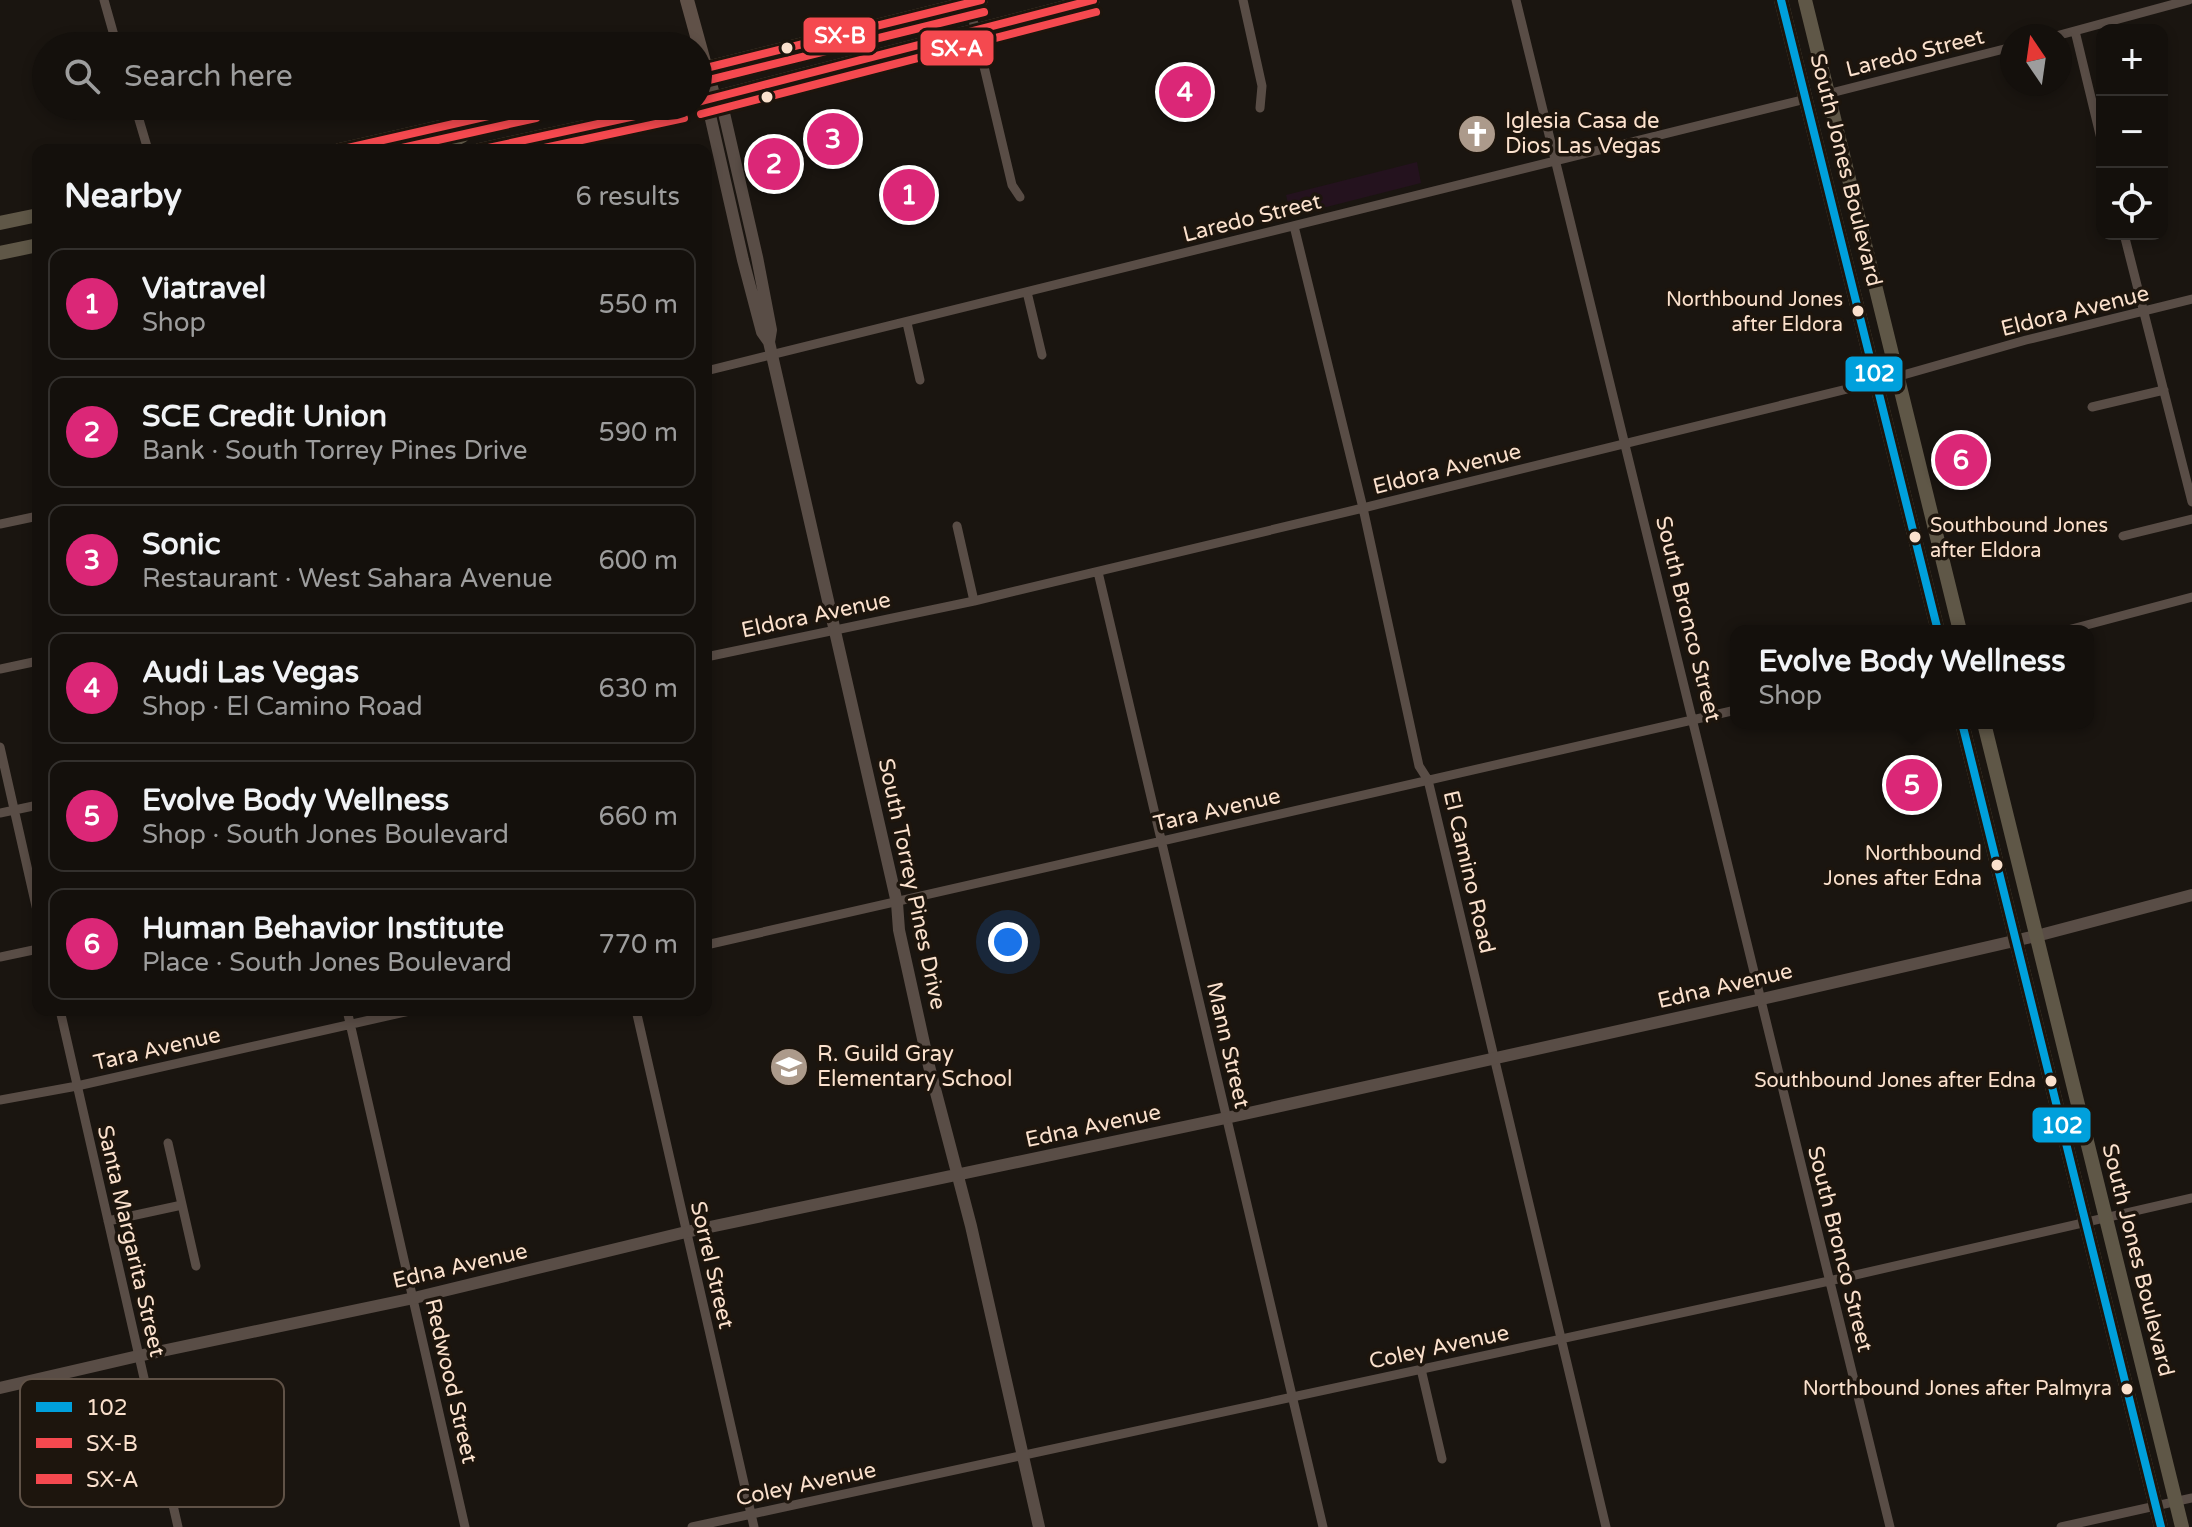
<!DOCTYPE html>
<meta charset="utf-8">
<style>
:root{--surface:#14100c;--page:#211e1a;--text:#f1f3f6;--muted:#9d9d9d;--line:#33302d;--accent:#db2777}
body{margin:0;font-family:"Varela Round",sans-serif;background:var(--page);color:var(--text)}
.controls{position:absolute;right:24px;top:24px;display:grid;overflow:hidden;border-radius:16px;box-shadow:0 4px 12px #0003}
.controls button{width:72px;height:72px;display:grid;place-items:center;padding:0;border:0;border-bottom:2px solid var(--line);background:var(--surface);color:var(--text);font:40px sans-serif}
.compass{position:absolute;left:2000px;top:24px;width:72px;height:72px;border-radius:50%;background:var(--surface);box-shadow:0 4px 12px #0003;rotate:347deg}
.you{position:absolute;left:1008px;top:942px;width:28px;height:28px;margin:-20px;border:6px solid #fff;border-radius:50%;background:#1a73e8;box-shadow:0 0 0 12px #1a73e833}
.badge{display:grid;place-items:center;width:52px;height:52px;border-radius:50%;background:var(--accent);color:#fff;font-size:26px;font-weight:700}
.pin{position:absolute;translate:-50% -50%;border:4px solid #fff;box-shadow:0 2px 8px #0006}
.popup{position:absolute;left:1730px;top:625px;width:364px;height:104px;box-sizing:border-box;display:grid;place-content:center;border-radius:16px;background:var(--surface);filter:drop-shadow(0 2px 6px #0005);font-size:26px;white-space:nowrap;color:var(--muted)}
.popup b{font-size:30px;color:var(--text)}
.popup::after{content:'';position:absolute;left:50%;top:100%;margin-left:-16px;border:16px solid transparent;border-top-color:var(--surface)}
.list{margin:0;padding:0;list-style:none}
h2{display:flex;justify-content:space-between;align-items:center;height:104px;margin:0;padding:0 32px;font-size:34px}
h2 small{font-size:26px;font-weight:400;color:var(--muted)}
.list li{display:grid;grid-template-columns:52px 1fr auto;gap:24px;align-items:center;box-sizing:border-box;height:112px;margin:0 16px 16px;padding:0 16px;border:2px solid var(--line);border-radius:16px}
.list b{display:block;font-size:30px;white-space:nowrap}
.list p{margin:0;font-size:26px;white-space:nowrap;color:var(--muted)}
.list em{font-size:26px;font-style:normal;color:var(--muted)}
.icon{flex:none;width:44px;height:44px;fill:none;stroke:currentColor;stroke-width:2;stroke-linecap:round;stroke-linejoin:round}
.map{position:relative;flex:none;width:2192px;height:1527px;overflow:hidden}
.search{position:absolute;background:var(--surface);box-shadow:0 4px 12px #0003;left:32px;top:32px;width:680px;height:88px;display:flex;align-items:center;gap:20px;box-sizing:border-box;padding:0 28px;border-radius:44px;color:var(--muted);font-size:30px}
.panel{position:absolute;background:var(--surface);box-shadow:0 4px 12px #0003;left:32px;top:144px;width:680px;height:872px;border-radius:16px}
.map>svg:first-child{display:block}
</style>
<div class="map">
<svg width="2192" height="1527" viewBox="0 0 2192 1527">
<rect width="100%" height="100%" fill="#1a1510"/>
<path fill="#24121e" d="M1417,162L1421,183L1291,216L1286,195Z"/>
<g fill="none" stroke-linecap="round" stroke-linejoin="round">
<path stroke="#594d46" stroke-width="9" d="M104,0L117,46
M1243,0L1262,86L1260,108
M1516,0L1890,1527
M969,3L1012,185L1020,197
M2075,31L2102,143
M2056,36L2189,0
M1827,94L2012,47
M135,106L148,150
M1294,226L1363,508L1419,766L1428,780L1606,1527
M2124,234L2192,502
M1027,292L1042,355
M907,323L920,380
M706,371L1806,99
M2092,407L2164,390
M0,524L38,516
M957,526L974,601
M2123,536L2192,519
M1098,572L1323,1527
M2064,631L2192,597
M706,657L974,601L1363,508L1896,377L2026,340L2192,299
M0,669L38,661
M0,747L38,915
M0,813L38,805
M706,945L1736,710
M0,957L38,949
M60,1010L178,1527
M347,1010L465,1527
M636,1010L754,1527
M0,1100L77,1086L414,1010
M168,1143L196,1266
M108,1221L182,1205
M1421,1369L1442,1459
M692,1527L1829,1281L2192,1198
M2061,1527L2192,1498"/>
<path stroke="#594d46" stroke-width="12" d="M714,98L710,115L743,260L762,332L769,342L897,903L899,930L929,1066L971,1226L1039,1527
M714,98L724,113L757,257L771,330L769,342
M0,1388L138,1356L414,1298L686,1232L1226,1118L1762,999L2044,934L2192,895"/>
<path stroke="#605148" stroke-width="14" d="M687,0L714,98"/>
<path stroke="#5f5747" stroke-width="14" d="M1781,0L1938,631
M1805,0L1960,631
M698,70L981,0
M698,102L1093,0
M339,150L533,106
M416,150L426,143L430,130
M444,150L452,141L462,136L476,119
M479,150L681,106
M0,223L38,215
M0,253L38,245
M1962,723L2161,1527
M1984,723L2182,1527"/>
<g stroke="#1d150d" stroke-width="14">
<path id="bus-1" d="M1781,0L1938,631
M1962,723L2161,1527"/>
</g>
<g stroke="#1d150d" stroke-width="14">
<path id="bus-2" d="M698,70L981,0
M698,102L1093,0
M339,150L533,106
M479,150L681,106"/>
</g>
<g stroke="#1d150d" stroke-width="14">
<path id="bus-3" d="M701,82L984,12
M701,114L1096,12
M393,150L536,118
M535,150L684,118"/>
</g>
<use href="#bus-1" stroke="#00a0dc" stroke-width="8"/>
<use href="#bus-2" stroke="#f5494f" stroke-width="8"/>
<use href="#bus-3" stroke="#f5494f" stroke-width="8"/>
</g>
<defs>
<g id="church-disc" transform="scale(2)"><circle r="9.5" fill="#ac9a8b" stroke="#1d150d"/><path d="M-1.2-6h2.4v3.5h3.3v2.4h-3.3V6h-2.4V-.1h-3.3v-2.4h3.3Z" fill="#fff"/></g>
<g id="school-disc" transform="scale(2)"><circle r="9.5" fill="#ac9a8b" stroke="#1d150d"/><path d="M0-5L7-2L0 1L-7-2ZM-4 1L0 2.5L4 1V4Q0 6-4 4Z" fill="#fff"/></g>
</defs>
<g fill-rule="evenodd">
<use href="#church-disc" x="1477" y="134"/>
<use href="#school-disc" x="789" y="1067"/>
</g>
<g fill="#fbe1cd" stroke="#1d150d" stroke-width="3">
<circle cx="787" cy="48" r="7"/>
<circle cx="767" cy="97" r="7"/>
<circle cx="1858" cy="311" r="7"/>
<circle cx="1915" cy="537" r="7"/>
<circle cx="1997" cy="865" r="7"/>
<circle cx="2051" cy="1081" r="7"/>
<circle cx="2127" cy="1389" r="7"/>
</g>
<g text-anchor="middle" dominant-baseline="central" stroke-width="7" stroke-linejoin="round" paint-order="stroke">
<g font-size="20" fill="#fbe1cd" stroke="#1d150d" text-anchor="end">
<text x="1843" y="300">Northbound Jones<tspan x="1843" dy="25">after Eldora</tspan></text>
<text x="1930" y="526" text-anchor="start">Southbound Jones<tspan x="1930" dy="25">after Eldora</tspan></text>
<text x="1982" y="854">Northbound<tspan x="1982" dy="25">Jones after Edna</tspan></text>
<text x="2036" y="1081">Southbound Jones after Edna</text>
<text x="2112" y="1389">Northbound Jones after Palmyra</text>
</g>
<g font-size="22" fill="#fbe1cd" stroke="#1d150d">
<text transform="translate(1915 53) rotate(-14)">Laredo Street</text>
<text transform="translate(1846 170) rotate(76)">South Jones Boulevard</text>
<text transform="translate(1252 218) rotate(-14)">Laredo Street</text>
<text transform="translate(2075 311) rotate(-14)">Eldora Avenue</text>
<text transform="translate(1447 469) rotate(-14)">Eldora Avenue</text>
<text transform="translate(816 615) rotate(-12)">Eldora Avenue</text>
<text transform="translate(1688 619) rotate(76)">South Bronco Street</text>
<text transform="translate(1217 810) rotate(-13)">Tara Avenue</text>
<text transform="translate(1469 872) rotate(77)">El Camino Road</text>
<text transform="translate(912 884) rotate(78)">South Torrey Pines Drive</text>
<text transform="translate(1725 986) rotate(-13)">Edna Avenue</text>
<text transform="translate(1228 1045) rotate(77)">Mann Street</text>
<text transform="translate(157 1049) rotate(-13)">Tara Avenue</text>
<text transform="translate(1093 1126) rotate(-12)">Edna Avenue</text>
<text transform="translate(131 1241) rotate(77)">Santa Margarita Street</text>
<text transform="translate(1840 1249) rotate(76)">South Bronco Street</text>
<text transform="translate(2138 1260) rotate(76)">South Jones Boulevard</text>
<text transform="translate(712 1265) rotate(77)">Sorrel Street</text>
<text transform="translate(460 1266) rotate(-13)">Edna Avenue</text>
<text transform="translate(1439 1347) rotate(-12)">Coley Avenue</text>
<text transform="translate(451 1381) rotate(77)">Redwood Street</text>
<text transform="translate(806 1484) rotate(-12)">Coley Avenue</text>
</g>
<g font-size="22" fill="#fbe1cd" stroke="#1d150d" text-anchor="start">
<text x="1505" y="121">Iglesia Casa de<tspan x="1505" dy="25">Dios Las Vegas</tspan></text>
<text x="817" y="1054">R. Guild Gray<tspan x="817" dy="25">Elementary School</tspan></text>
</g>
</g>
<rect x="20" y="1379" width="264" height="128" rx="12" fill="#1d150d" stroke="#605247" stroke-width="2"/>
<rect x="36" y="1402" width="36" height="10" fill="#00a0dc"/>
<rect x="36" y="1438" width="36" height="10" fill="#f5494f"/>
<rect x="36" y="1474" width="36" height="10" fill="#f5494f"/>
<g font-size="22" fill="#fbe1cd">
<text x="86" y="1415">102</text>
<text x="86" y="1451">SX-B</text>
<text x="86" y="1487">SX-A</text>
</g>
<g stroke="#1d150d" stroke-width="3">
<rect x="802" y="16" width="75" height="38" rx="8" fill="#f5494f"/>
<rect x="919" y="29" width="76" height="38" rx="8" fill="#f5494f"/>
<rect x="1844" y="355" width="60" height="38" rx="8" fill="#00a0dc"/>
<rect x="2031" y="1106" width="61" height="38" rx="8" fill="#00a0dc"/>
</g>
<g font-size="22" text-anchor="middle" font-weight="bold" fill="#fff">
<text x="840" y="43">SX-B</text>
<text x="957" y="56">SX-A</text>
<text x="1874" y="381">102</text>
<text x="2062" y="1133">102</text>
</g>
</svg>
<div class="controls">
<button>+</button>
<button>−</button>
<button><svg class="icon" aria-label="locate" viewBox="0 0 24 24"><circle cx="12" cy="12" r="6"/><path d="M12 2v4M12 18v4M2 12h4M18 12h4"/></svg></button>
</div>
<svg class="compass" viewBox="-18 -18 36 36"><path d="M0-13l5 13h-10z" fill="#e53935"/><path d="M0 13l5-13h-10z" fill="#9d9d9d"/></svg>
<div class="you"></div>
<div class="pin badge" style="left:909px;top:195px">1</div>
<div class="pin badge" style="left:774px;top:164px">2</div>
<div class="pin badge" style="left:833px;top:139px">3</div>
<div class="pin badge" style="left:1185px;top:92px">4</div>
<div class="pin badge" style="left:1912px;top:785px">5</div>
<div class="popup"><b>Evolve Body Wellness</b>Shop</div>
<div class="pin badge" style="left:1961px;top:460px">6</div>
<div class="search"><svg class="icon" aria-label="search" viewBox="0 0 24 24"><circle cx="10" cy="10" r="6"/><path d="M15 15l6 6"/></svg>Search here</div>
<section class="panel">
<h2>Nearby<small>6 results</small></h2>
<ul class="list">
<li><span class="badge">1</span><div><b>Viatravel</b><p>Shop</p></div><em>550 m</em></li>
<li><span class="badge">2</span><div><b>SCE Credit Union</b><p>Bank · South Torrey Pines Drive</p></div><em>590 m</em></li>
<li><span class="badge">3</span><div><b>Sonic</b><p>Restaurant · West Sahara Avenue</p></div><em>600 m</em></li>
<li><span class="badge">4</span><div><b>Audi Las Vegas</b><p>Shop · El Camino Road</p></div><em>630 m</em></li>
<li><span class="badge">5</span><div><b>Evolve Body Wellness</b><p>Shop · South Jones Boulevard</p></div><em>660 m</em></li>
<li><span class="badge">6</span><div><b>Human Behavior Institute</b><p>Place · South Jones Boulevard</p></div><em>770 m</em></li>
</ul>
</section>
</div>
